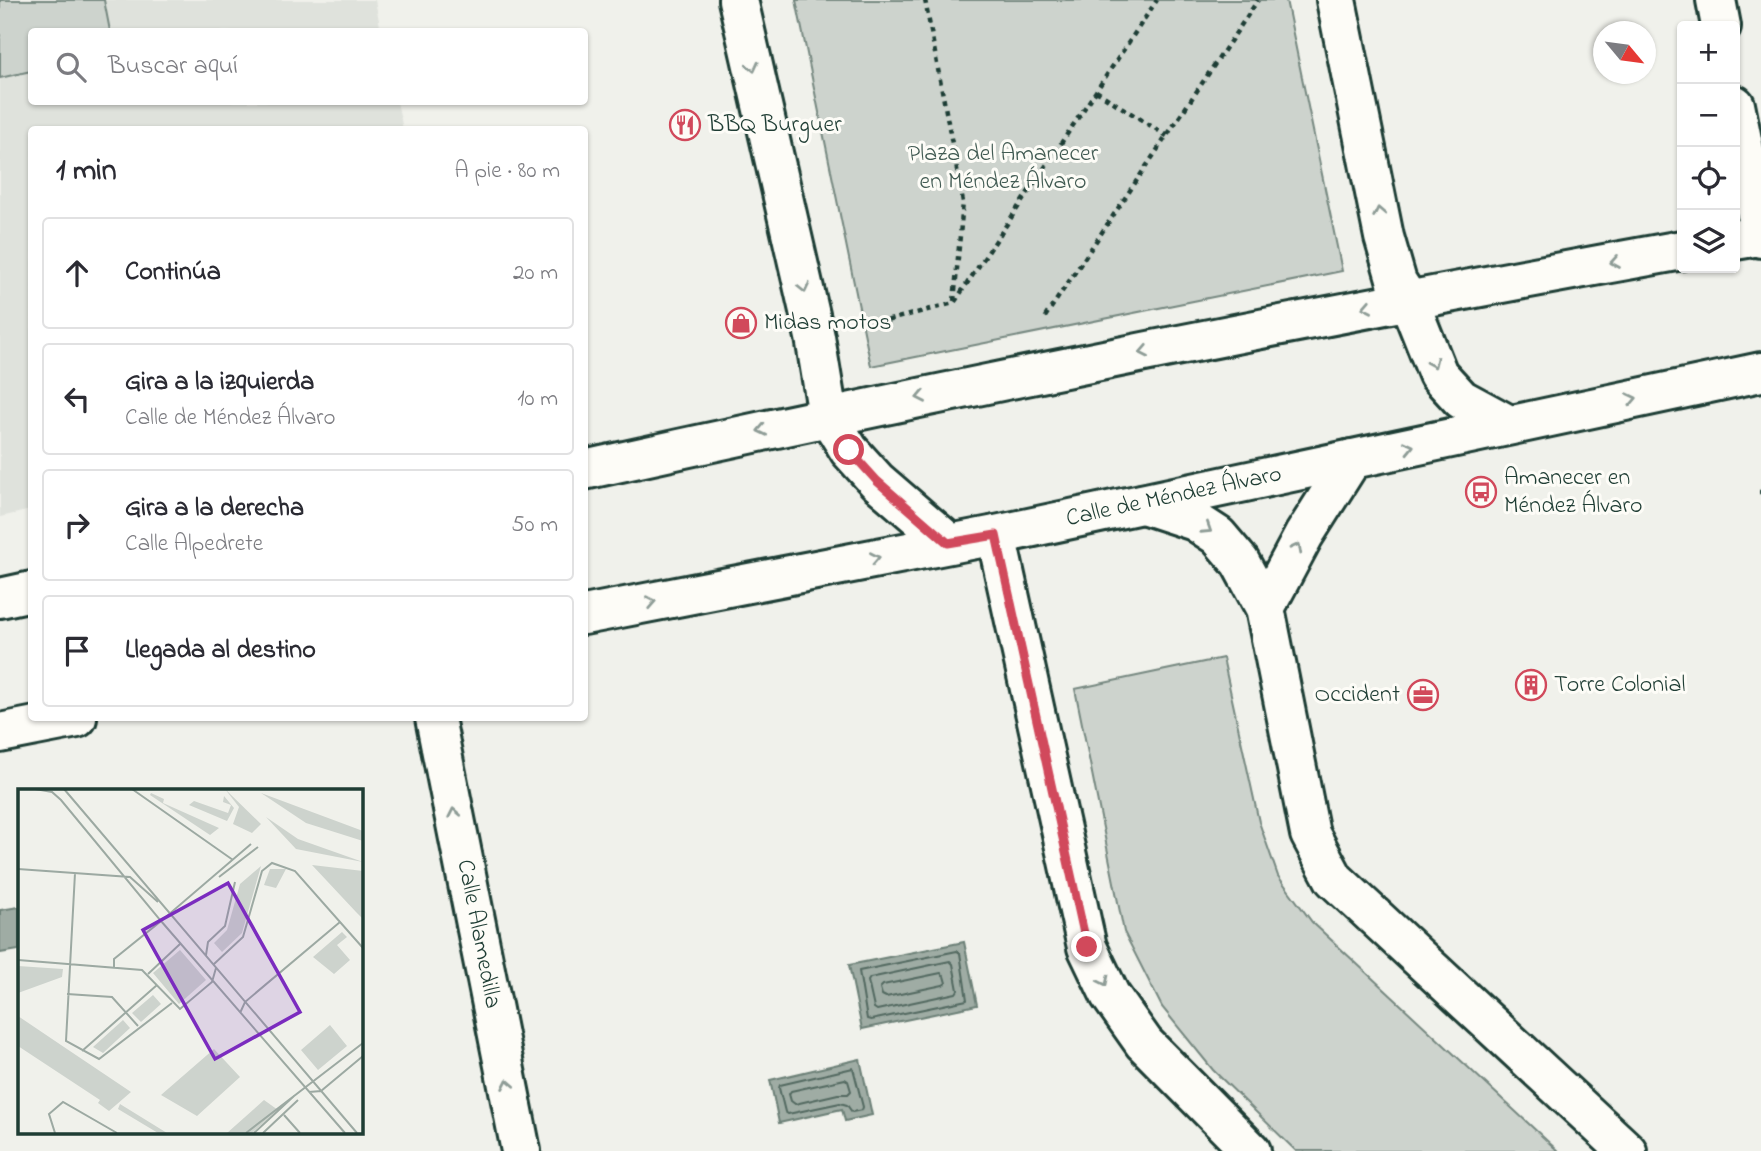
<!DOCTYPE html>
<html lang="es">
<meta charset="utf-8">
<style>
:root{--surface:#fff;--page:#f7f7f7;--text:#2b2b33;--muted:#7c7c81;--line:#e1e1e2}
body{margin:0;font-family:"Indie Flower",sans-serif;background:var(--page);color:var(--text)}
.controls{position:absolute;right:21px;top:21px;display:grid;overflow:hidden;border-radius:7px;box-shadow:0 2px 5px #0004}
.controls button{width:63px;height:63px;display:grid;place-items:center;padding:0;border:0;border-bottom:2px solid var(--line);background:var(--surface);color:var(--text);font:35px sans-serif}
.compass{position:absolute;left:1593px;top:21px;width:63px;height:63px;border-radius:50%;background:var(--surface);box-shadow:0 2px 5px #0004;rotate:119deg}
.stop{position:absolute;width:21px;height:21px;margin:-16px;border:5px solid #d1495b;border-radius:50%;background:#fff}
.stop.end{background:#d1495b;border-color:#fff;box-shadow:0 2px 7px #0008}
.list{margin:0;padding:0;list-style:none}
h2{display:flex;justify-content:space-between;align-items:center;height:91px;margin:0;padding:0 28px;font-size:30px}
h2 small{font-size:23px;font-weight:400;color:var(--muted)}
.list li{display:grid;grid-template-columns:46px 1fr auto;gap:21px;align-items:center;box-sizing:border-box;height:112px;margin:0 14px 14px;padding:0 14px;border:2px solid var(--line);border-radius:7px}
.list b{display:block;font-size:26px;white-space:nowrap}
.list p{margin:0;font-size:23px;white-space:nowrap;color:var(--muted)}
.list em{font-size:23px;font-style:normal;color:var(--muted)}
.icon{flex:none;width:38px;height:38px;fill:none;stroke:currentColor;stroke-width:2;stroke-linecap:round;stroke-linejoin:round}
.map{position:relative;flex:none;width:1761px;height:1151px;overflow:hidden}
.search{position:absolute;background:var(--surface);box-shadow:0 2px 5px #0004;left:28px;top:28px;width:560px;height:77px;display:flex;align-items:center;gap:18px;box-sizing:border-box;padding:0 24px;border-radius:7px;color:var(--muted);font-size:26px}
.panel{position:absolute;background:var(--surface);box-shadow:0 2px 5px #0004;left:28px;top:126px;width:560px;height:595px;border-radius:7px}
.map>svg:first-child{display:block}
</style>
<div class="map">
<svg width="1761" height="1151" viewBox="0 0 1761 1151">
<rect width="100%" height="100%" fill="#f0f1eb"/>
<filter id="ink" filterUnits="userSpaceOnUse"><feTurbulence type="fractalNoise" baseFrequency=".0143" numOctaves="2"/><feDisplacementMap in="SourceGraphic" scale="14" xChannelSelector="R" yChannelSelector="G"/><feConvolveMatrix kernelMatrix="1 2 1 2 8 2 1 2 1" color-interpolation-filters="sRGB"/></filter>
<g filter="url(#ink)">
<path fill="#dfe2dc" d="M0,0H375L381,31L32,32V102H397L403,129L32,130L31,510L0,517Z"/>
<path fill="#cdd3cd" stroke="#768880" stroke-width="2" d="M0,0H104L110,31L32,32L31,71L0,78Z
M796,0H1286L1342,271L871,366Z
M1223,658L1259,822L1278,876L1312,922L1558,1151H1296L1213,1070L1162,1007L1124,932L1075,689Z"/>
<path fill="#9faca4" stroke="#6c8077" stroke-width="2" d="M19,907V950L0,953V910Z
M964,942L977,1005L862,1029L849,965Z
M860,1059L872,1115L845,1121L842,1109L779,1123L770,1080Z"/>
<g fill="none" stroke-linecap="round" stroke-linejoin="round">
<path stroke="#526961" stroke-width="2" d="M957,951L960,953L967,1000L871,1020L867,1019L859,971Z
M950,961L953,964L958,990L956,993L877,1010L874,1008L868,981L870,978Z
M941,973L944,976L946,983L943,985L886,997L882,995L880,988L883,985Z
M853,1068L863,1107L862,1110L852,1112L847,1105L840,1103L788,1114L785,1112L779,1088L780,1085Z
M845,1079L848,1081L851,1091L848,1094H838L795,1104L791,1101L789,1094L791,1091Z"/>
<g stroke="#1f3d34" stroke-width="44">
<path id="minor" d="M1336,0L1384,237L1397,282L1408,299L1438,374L1461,399L1509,425
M1716,0L1721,26
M1735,105L1761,235
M1143,504L1195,521L1218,536L1240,562L1265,608L1310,834L1334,879L1627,1151
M996,535L1087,947L1110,995L1144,1043L1251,1151
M1265,608L1304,535L1352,459
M435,718L521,1151"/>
</g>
<g stroke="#1f3d34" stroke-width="44">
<path id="major" d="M738,0L815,337L828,416L849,450L877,481L949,543
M1735,240L1759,236L1761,238
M584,470C949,389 1315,316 1682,250
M0,598L32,591
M584,615L996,535L1761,372
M0,733L77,718"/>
</g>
<path stroke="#1f3d34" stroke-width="4.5" stroke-dasharray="5 5" stroke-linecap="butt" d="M925,0L963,202L954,302
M1096,91L1167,136
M1045,317L1258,0
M878,323L954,303L1157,0
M1759,492H1761"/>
<use href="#minor" stroke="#fdfcf7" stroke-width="38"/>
<use href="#major" stroke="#fdfcf7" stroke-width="38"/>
</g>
<defs><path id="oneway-chevron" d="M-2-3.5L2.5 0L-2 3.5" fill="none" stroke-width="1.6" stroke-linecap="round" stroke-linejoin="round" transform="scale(1.75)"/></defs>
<g stroke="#8e9c96">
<use href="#oneway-chevron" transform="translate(753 67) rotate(77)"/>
<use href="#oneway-chevron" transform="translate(1379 212) rotate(-101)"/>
<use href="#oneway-chevron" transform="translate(1615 262) rotate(170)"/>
<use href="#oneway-chevron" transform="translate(804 288) rotate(77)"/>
<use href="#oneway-chevron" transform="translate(1367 307) rotate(169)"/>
<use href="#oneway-chevron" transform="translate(1144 352) rotate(169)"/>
<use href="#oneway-chevron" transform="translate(1433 363) rotate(66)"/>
<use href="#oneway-chevron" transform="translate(921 397) rotate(169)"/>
<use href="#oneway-chevron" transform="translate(1632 399) rotate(-12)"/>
<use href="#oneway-chevron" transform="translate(762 430) rotate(168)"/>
<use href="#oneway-chevron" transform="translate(1409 447) rotate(-13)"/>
<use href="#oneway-chevron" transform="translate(1207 529) rotate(33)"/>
<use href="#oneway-chevron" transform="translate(1297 548) rotate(-62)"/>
<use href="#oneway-chevron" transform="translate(875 558) rotate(-11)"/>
<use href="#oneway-chevron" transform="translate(651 602) rotate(-11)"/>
<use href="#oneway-chevron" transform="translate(454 813) rotate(-101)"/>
<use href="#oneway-chevron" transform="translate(1104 981) rotate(64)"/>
<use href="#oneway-chevron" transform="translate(508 1084) rotate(-101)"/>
</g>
</g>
<g fill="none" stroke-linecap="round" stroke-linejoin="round" filter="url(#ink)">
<path stroke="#d1495b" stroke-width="9" d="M849,450L877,481L948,543L996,535L1087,947"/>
</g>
<defs>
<g id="restaurant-ring" transform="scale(1.575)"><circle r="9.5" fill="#fdfcf7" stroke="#d1495b" stroke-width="1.5"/><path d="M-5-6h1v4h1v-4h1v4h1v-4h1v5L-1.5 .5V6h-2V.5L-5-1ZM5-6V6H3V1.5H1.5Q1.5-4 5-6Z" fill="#d1495b"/></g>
<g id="shop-ring" transform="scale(1.575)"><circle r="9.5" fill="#fdfcf7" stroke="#d1495b" stroke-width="1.5"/><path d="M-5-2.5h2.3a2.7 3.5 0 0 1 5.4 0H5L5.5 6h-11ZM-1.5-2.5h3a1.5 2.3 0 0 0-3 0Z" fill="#d1495b"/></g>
<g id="bus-ring" transform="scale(1.575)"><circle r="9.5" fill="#fdfcf7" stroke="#d1495b" stroke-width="1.5"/><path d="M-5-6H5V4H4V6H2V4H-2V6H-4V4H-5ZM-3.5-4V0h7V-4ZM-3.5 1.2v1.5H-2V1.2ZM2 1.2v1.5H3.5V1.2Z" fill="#d1495b"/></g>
<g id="building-ring" transform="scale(1.575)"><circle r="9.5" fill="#fdfcf7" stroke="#d1495b" stroke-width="1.5"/><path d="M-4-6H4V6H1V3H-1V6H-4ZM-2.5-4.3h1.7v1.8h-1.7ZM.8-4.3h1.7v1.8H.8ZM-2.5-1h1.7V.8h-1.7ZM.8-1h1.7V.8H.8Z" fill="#d1495b"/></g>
<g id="office-ring" transform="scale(1.575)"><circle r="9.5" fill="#fdfcf7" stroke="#d1495b" stroke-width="1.5"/><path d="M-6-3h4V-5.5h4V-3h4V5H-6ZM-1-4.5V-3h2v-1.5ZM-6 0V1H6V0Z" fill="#d1495b"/></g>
</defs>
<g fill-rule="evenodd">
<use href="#restaurant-ring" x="685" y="125"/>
<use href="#shop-ring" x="741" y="323"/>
<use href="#bus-ring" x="1481" y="492"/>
<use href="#building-ring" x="1531" y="685"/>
<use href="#office-ring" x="1423" y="695"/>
</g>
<g text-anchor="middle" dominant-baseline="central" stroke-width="6" stroke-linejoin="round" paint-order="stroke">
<g font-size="24" fill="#1f3d34" stroke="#fdfcf7" text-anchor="start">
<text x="708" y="125">BBQ Burguer</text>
<text x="764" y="323">Midas motos</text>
<text x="1504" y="478">Amanecer en<tspan x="1504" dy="28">Méndez Álvaro</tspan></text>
<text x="1554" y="685">Torre Colonial</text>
<text x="1400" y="695" text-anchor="end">Occident</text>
</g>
<g font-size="24" fill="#425b53" stroke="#fdfcf7">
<text x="1003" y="154">Plaza del Amanecer<tspan x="1003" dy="28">en Méndez Álvaro</tspan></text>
</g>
<g font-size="24" fill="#1f3d34" stroke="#fdfcf7">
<text transform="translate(1174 497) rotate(-12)">Calle de Méndez Álvaro</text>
<text transform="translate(478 934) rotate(79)">Calle Alamedilla</text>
</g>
</g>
<g transform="translate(18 789)">
<rect width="345" height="345" fill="#f0f1eb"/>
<path d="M207,0L243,35L234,44L215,35L221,18ZM133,4L146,10L145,14L201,39L192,46L132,6ZM243,4L345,42V52L288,34ZM206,7L216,19L209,32L171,16L176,12L210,24L213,16L205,13ZM248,28L280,50L345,73L278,60ZM294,76L345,82V130L338,123ZM243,77L224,144L204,163L196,154L209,141L222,95ZM252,80H268L258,99L246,96ZM324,143L329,148L319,156L332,171L316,185L295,168ZM162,161L188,191L161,215L135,184ZM0,177L45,180L44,188L0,204ZM135,206L143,215L123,233L114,224ZM0,227L43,256L113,303L91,322L80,314L82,311L0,257ZM105,231L112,239L85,264L75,258ZM312,236L329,257L300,281L283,261ZM196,260L222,288L179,327L143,306ZM246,311L260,321L234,344H209ZM102,315L149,344H140L100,320Z" fill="#cdd3cd"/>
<path fill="none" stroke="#9ca9a2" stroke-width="2" d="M17,0L34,3L43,11L143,132L96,170V178M46,0L339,344M114,0L215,71M233,55L143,132L327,344M0,80L112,88L140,113M57,84L48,252L81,270L154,214M201,88L240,58M188,166L190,153L207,137L217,93M0,171L124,181L162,220L194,193L198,179M196,175L225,148L244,82L254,74L277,82L345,159M130,185L162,155M49,205L94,208L120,237M222,224L227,213L322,133M64,262L139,196M291,303L303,302L345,267M266,326L282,344M37,344L31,325L45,313L99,344M228,344L345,254M236,344L276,307M245,344L280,311"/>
<path fill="#7b2cbf" fill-opacity="0.15" stroke="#7b2cbf" stroke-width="3.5" d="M210,94L282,223L197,270L125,141Z"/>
<rect width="345" height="345" fill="none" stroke="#1f3d34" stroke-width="3.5"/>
</g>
</svg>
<div class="controls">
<button>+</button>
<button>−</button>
<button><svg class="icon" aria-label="locate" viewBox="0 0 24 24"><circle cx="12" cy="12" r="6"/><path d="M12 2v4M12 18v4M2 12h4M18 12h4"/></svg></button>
<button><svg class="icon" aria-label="layers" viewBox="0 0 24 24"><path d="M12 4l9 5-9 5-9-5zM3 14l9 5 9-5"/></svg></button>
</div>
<svg class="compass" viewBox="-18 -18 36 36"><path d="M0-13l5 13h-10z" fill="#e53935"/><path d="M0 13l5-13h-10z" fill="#7c7c81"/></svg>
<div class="stop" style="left:849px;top:450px"></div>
<div class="stop end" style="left:1087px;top:947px"></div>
<div class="search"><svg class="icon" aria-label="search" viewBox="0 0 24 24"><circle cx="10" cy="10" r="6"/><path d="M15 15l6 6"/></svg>Buscar aquí</div>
<section class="panel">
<h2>1 min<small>A pie · 80 m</small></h2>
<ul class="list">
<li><svg class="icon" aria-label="ahead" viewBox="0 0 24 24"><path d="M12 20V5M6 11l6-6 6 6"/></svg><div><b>Continúa</b></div><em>20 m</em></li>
<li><svg class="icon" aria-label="left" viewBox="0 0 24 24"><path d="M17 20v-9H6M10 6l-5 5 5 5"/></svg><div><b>Gira a la izquierda</b><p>Calle de Méndez Álvaro</p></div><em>10 m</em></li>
<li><svg class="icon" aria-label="right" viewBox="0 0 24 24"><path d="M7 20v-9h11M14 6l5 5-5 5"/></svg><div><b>Gira a la derecha</b><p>Calle Alpedrete</p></div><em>50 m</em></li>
<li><svg class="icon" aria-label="arrive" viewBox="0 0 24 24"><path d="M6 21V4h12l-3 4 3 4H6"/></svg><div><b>Llegada al destino</b></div></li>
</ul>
</section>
</div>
